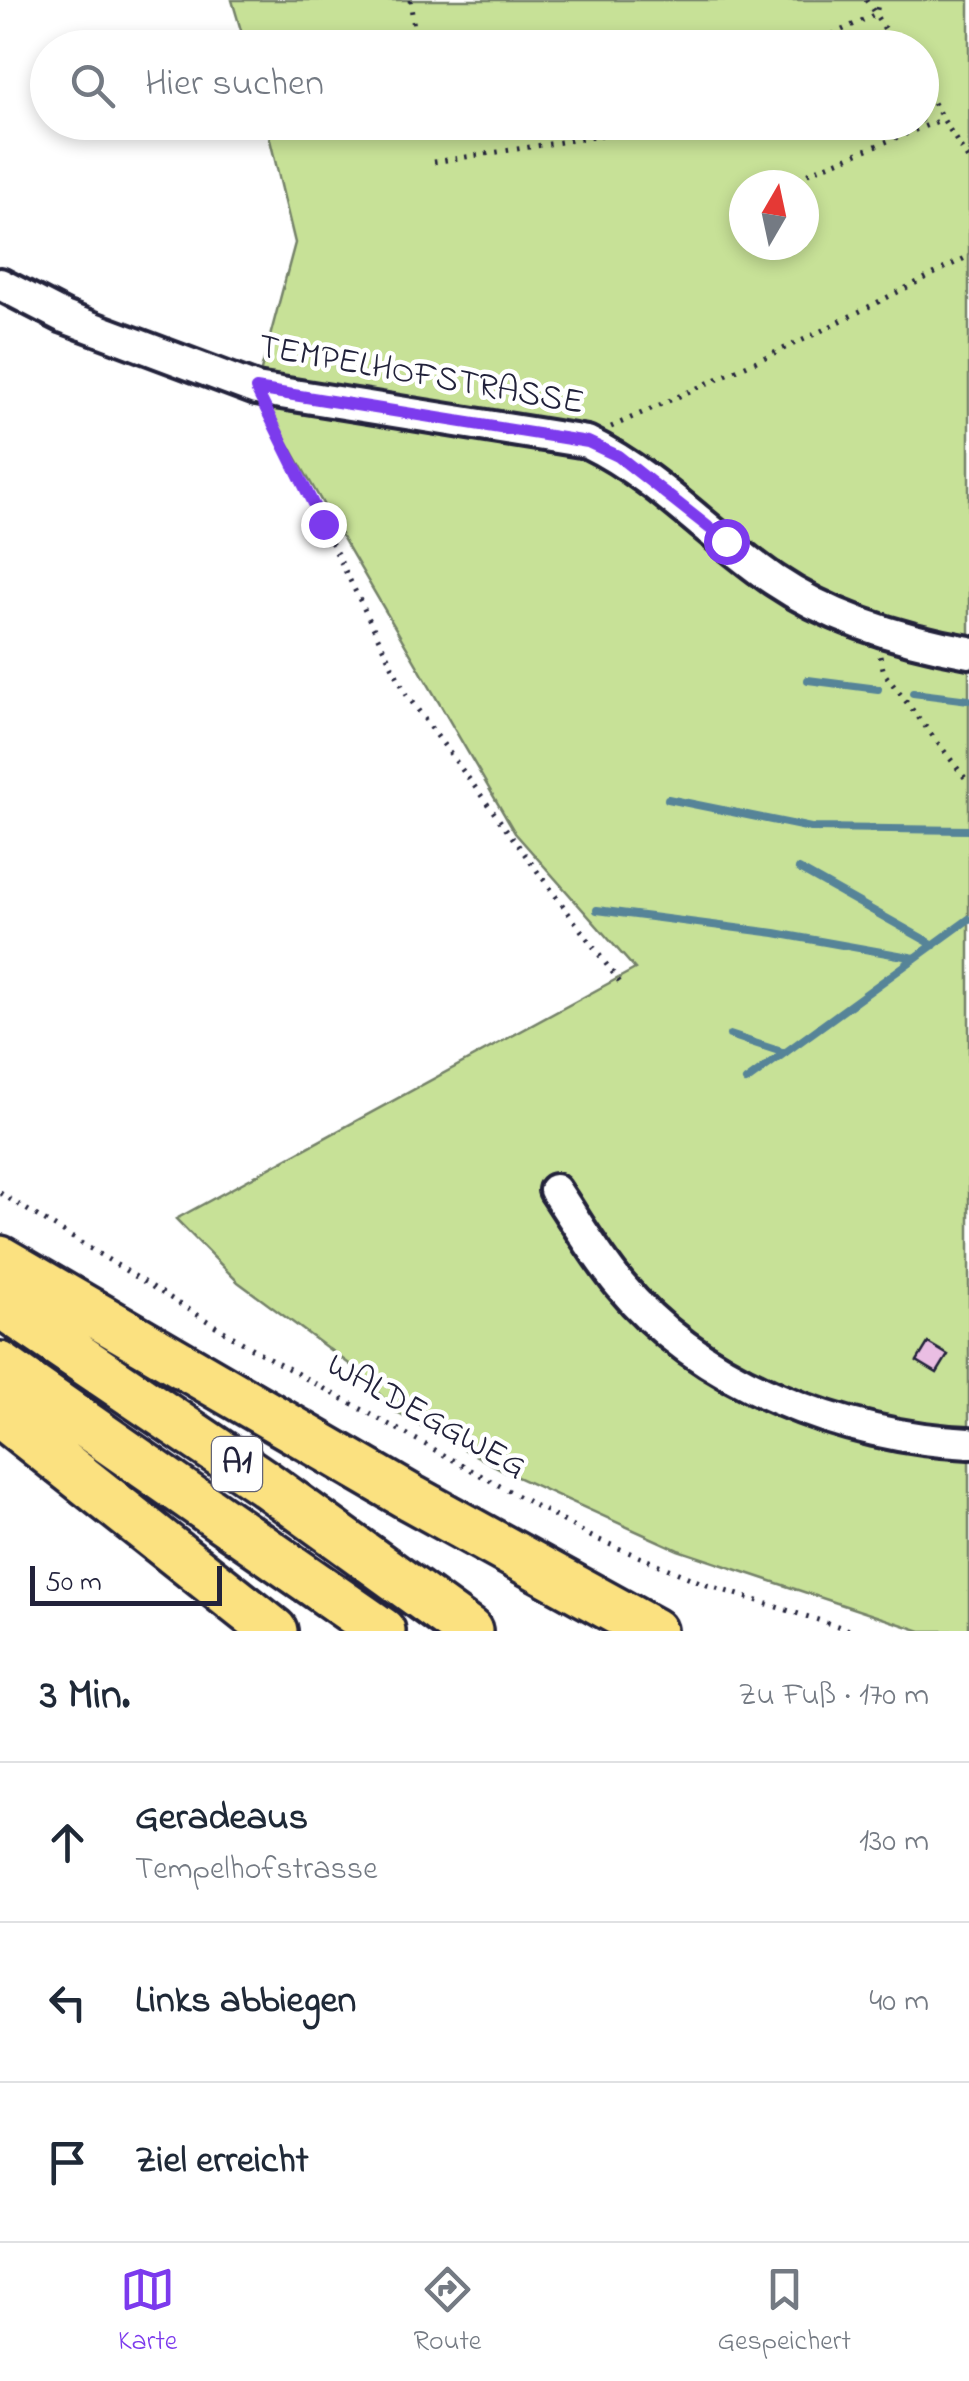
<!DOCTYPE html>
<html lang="de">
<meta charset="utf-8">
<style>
:root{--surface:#fff;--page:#f6f6f7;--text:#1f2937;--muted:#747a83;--line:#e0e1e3;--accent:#7c3aed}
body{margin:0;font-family:"Indie Flower",sans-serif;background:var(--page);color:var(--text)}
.compass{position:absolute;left:729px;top:170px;width:90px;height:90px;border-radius:50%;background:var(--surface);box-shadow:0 5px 15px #0003;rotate:9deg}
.scale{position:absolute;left:30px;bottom:25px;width:192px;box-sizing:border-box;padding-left:10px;border:5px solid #22223b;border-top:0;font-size:28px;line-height:35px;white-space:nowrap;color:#22223b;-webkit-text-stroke:8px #fff;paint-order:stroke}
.stop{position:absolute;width:30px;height:30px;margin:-22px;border:8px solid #7c3aed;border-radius:50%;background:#fff}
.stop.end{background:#7c3aed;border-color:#fff;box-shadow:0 2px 10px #0008}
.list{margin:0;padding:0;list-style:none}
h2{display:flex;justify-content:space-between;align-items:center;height:130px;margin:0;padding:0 40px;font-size:42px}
h2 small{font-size:32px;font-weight:400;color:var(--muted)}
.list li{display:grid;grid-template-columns:65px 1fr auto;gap:30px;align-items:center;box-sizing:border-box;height:160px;padding:0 40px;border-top:2px solid var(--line)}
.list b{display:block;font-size:38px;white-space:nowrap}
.list p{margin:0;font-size:32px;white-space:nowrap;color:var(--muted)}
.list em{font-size:32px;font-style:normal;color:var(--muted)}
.icon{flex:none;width:55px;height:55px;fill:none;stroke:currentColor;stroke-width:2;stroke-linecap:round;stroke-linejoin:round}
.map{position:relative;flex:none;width:969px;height:1631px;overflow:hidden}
.search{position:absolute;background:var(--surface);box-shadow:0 5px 15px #0003;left:30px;right:30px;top:30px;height:110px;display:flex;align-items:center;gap:25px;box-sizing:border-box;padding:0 35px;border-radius:55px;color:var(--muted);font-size:38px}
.sheet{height:610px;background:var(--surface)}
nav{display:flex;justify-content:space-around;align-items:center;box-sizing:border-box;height:140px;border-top:2px solid var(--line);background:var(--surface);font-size:28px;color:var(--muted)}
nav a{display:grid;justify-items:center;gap:5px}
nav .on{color:var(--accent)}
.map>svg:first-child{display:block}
</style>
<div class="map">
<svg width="969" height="1631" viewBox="0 0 969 1631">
<rect width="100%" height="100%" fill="#fff"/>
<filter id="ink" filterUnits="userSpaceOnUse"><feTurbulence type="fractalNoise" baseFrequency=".01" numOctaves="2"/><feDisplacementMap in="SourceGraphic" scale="20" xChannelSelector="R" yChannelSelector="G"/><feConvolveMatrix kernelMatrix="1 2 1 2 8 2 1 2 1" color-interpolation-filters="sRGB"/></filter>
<g filter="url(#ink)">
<path fill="#c7e197" stroke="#748269" stroke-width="2.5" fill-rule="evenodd" d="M232,0H969V1631H921L678,1550L508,1473L397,1413L356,1369L238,1282L176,1219L635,969L515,833L256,389L295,243L266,123L922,122V48L246,47ZM744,185H804V245H744Z"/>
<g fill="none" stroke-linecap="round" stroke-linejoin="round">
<path stroke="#568498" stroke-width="8" d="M808,680L878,689
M913,693L969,700
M668,799L811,828L969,830
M799,869L934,945
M597,910L775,933L915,958
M730,1035L785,1053
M746,1081L969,919"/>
</g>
<path fill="#eabee3" stroke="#22223b" stroke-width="2.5" d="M928,1343L948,1355L937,1373L917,1361Z"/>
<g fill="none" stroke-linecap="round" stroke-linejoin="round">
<g stroke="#22223b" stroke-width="38">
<path id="minor" d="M0,284L64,317L256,389L587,442C657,476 710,536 774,580C830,618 902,640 969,652
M555,1190C576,1221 596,1256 620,1285C700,1383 846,1438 969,1443"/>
</g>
<g stroke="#22223b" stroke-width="52">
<path id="highway" d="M0,1259L411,1498L653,1631
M0,1304L263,1482L469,1631
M0,1365L382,1631
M0,1414L274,1631"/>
</g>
<path stroke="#22223b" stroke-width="5" stroke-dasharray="2.5 8" stroke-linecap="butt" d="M410,0L417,48
M866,0L897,48
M804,48L876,14L879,0
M922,85L969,161
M434,162L638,130L653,122
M778,185L943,119
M271,420L406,694L621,984
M611,427L805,339L969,256
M880,656L884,673L969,783
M0,1193L253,1349L592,1537L707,1585L853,1631"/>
<use href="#minor" stroke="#fff" stroke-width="30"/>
<use href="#highway" stroke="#fbe180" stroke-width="45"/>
</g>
</g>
<g fill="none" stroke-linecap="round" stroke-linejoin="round" filter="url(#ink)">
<path stroke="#7c3aed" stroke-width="12" d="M323,524L256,389L588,442L618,456L726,541"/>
</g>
<g text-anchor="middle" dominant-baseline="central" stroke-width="9" stroke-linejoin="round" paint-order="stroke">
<rect fill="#fff" stroke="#646476" stroke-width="2.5" x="212" y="1437" width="50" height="54" rx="8"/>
<g font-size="32" font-weight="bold" fill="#22223b">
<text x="237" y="1464">A1</text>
</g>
<g font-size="35" fill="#22223b" stroke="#fff">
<text transform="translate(421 376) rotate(10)">TEMPELHOFSTRASSE</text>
<text transform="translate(426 1417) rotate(29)">WALDEGGWEG</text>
</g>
</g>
</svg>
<svg class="compass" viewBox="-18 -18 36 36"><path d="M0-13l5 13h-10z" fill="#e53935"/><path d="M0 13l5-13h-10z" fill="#747a83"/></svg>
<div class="scale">50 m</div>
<div class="stop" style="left:726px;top:541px"></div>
<div class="stop end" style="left:323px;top:524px"></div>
<div class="search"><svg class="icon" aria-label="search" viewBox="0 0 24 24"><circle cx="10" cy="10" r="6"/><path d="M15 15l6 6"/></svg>Hier suchen</div>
</div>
<section class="sheet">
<h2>3 Min.<small>Zu Fuß · 170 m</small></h2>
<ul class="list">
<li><svg class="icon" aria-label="ahead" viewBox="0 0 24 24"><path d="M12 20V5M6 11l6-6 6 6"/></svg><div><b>Geradeaus</b><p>Tempelhofstrasse</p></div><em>130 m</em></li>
<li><svg class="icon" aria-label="left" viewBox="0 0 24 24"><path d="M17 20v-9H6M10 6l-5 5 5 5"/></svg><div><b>Links abbiegen</b></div><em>40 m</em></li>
<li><svg class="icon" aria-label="arrive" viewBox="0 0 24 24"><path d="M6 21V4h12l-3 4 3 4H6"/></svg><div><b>Ziel erreicht</b></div></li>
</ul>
</section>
<nav>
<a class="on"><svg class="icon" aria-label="map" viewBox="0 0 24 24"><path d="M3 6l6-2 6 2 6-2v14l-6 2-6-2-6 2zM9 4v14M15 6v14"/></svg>Karte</a>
<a><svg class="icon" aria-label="directions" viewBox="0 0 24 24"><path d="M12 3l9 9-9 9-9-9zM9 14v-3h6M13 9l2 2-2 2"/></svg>Route</a>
<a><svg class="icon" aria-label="saved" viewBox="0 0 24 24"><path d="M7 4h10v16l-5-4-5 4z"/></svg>Gespeichert</a>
</nav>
